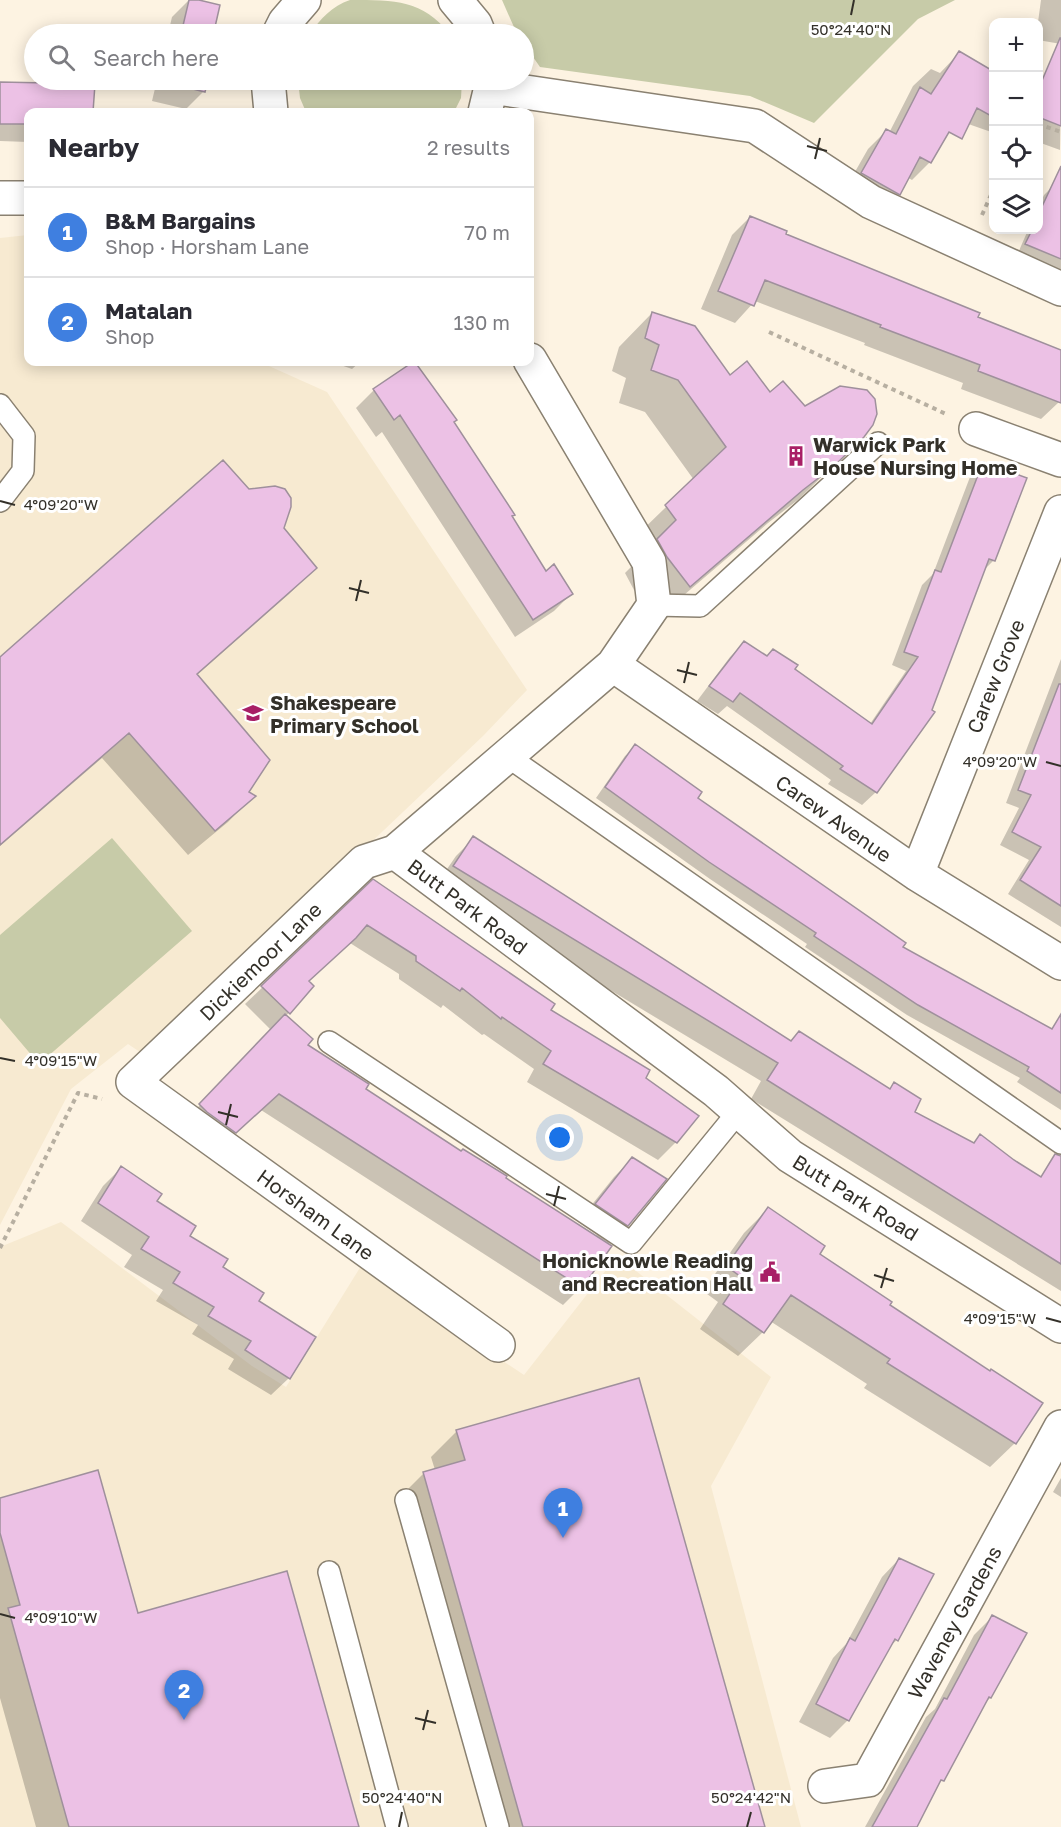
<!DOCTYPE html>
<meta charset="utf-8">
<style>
:root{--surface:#fff;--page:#f2f2f3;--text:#2b2b33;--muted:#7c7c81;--line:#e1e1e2;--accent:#db2777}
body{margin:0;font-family:"Golos Text",sans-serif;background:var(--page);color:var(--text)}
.controls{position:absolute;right:18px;top:18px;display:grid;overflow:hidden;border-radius:12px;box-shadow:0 3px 15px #0003}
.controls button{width:54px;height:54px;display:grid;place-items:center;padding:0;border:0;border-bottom:2px solid var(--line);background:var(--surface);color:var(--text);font:30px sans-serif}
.you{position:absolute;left:560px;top:1138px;width:21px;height:21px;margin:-15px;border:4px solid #fff;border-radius:50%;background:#1a73e8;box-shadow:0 0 0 9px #1a73e833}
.badge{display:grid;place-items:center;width:39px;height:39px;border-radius:50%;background:var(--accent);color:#fff;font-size:20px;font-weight:700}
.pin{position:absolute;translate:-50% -50px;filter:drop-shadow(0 2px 3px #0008)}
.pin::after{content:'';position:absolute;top:32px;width:21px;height:18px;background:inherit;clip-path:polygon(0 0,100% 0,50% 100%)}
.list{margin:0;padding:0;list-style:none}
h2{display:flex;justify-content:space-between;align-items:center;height:78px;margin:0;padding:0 24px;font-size:26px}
h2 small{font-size:20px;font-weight:400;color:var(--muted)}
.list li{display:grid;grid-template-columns:39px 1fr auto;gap:18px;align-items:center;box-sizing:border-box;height:90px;padding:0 24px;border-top:2px solid var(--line)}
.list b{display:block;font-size:22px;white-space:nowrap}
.list p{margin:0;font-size:20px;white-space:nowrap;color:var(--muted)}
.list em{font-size:20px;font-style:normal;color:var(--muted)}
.icon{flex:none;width:33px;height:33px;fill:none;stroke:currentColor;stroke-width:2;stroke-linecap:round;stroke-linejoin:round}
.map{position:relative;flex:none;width:1061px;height:1827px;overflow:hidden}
.search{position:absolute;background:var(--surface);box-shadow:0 3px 15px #0003;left:24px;top:24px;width:510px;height:66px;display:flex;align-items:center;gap:15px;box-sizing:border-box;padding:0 21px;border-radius:33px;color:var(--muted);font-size:22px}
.panel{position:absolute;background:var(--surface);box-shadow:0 3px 15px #0003;left:24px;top:108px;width:510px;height:258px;border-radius:12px}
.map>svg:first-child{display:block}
</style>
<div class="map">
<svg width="1061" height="1827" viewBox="0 0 1061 1827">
<rect width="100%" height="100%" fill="#fdf3e2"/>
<path fill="#f7ead1" d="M28,235V362H260L327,392L527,690L483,736L146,1056L128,1044L71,1089L0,1225V238Z
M61,1222L252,1366L286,1387L361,1266L524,1375L617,1256L771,1377L711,1486L801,1827H0V1247Z"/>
<path fill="#c7cba8" d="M350,0C396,0 422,0 450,34H310C320,19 332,6 350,0Z
M502,0H955L918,19L814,123L750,96L540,67L524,44V34H517Z
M298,80H462L461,98L454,112H306L300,98Z
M112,838L192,931L39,1064L0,1018V935Z"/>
<path fill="#0003" d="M189,0H193L213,28L219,29L217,34H168L172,17Z
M1041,0H1061V44L1038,40V22Z
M959,53L994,72V133L934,112L930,162L912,180L907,177L899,194L881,211L844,191L868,149L886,131L889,133L913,86L931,69L940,73Z
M1044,78L1061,85L1060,150L1038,142V84Z
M157,80H206L204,91L186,109L152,101Z
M0,84L93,85L92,112H28V142L0,141Z
M1053,186L1061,189V271L1018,253L1028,230H1038V208L1044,195Z
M750,217L784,235L976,318L1061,351V397L1059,402L1041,419L961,389L963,383L864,345L865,343L755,301L735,323L701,309L732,235Z
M652,313L730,377L805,408L863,436L799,499L768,523L656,619L634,590L625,573L644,554L633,539L694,480L645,412L619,403L626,378L612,371L619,347Z
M332,362H360L352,369Z
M414,362L545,573L571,594L554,611L515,637L382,432L376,437L356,408L374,390Z
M983,463L994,560L983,571L876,792L862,805L828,784L831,780L727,706L718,714L697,701L730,657L744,643L766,657L793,669L870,724L906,671L892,665L922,585L933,574L970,477Z
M282,528L315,568L289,594L196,676L247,792L253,796L228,822L188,855L102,758L0,846V659Z
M1061,659V927L1008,894L1029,860L1000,845L1019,808L1006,803Z
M636,746L695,798L901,948L1052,1030L1061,1033V1110L1017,1082L1020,1078L907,1015L805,947L807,944L710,879L596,798L625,756Z
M474,838L790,1042L889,1090L895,1084L913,1112L972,1144L980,1136L1061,1212V1291L751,1099L761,1081L436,885L456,856Z
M374,881L644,1078L676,1142L658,1160L527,1082L534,1069L484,1034L482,1035L443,1005L441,1008L399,979V974L350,943L308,982L312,986L286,1016L306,1045L364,1090L596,1237L597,1235L578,1222L614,1177L632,1159L627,1225L608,1245L581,1287L563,1305L261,1110L217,1150L183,1123L271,1030L245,1004Z
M121,1168L257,1301L289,1378L271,1395L228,1369L234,1359L192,1334L198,1325L156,1301L163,1290L124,1267L132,1255L81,1221L103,1186Z
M768,1209L818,1254L887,1306L1041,1404L1015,1443L990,1467L864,1388L867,1384L770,1321L763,1332L738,1356L700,1329L718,1302L703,1291L744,1233Z
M457,1431L763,1827H490L398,1499L424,1473L435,1470L431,1457Z
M1061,1478V1497L1053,1492Z
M0,1499L137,1615L358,1827H36L0,1698Z
M899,1559L897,1640L889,1647L848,1720L830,1738L799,1722L833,1658L846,1644L882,1577Z
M992,1617L990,1698L983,1705L915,1827H865L926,1717L935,1709L974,1635Z"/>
<path fill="#ecc1e5" stroke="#9f909c" stroke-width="1.5" d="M189,0H199L220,5L215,27L220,28L219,34H181Z
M1060,38H1061V126L1038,117V90Z
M959,51L993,71V117L977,108L962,139L949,132L931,163L920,157L900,195L861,173L886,129L896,134L920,87L931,94Z
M170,80H208L205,92L169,83Z
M0,82L95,84L93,112H28V124H0Z
M1061,166V259L1025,244L1032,230H1038V215Z
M750,216L787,231L786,234L980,313L978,317L1061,350V403L978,371L980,365L880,327L881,325L765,280L754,306L718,291Z
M652,312L695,326L730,375L747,361L770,392L783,381L805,406L840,386L867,390L875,399L877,414L873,425L864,437L834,466L803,490L690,587L667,557L657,539L676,520L665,505L726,447L678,380L651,370L659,345L645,338Z
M413,362H415L457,420L454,422L515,515L512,516L546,571L554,564L573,594L533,620L400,415L394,420L373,389Z
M223,460L249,489L275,486L285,489L291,498V507L284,528L317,568L197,674L270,760L249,792L256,796L215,831L129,733L0,845V657Z
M983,462L1027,478L995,561L989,559L932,710L935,712L877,793L840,769L843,766L740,693L733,702L709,686L744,641L767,656L773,649L798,665L795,669L872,724L918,657L904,652L935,570L941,572Z
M1059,684H1061V906L1020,880L1041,847L1012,832L1031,795L1018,790Z
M635,744L702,792L698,798L906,943L903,947L1052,1029L1061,1014V1093L1027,1071L1029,1067L918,1005L814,936L816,933L709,862L605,787Z
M473,836L791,1041L799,1031L890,1089L894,1082L921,1099L915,1112L974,1143L980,1134L1014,1160L1041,1177L1055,1154L1061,1156V1264L767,1080L778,1063L453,866Z
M373,879L555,1004L551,1010L650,1070L646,1078L699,1116L677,1143L543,1064L551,1051L502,1017L501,1019L462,988L460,991L416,961V956L367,925L356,938L309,981L314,986L290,1014L261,986Z
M285,1014L313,1039L308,1045L369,1084L366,1089L461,1151L463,1149L507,1176L506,1178L612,1246L582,1288L279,1094L236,1133L207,1112L199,1104Z
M632,1157L667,1179L628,1226L595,1204Z
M121,1166L162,1194L157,1201L196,1226L190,1236L228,1259L223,1267L264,1293L259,1301L316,1337L290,1379L245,1350L251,1341L208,1316L214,1307L173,1283L180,1272L141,1249L149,1237L98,1203Z
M768,1207L825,1246L820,1254L892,1302L890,1305L990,1371L991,1369L1043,1403L1016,1444L887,1363L890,1359L791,1295L764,1333L723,1304L741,1277L726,1266Z
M639,1378L765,1827H523L423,1472L465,1460L456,1430Z
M98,1470L138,1613L287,1571L359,1827H69L8,1608L20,1605L0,1533V1498Z
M899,1558L934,1574L898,1641L895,1639L849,1721L816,1704L850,1638L855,1641Z
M992,1615L1027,1633L991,1698L989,1697L944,1781L941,1780L917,1827H872L944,1698L947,1699Z"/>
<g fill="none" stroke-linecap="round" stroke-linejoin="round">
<g stroke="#8a8171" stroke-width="24">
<path id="service" d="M0,405L24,436L23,471L0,501
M654,605L700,606L878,443
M507,756L1061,1143
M329,1042L631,1243L739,1111
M406,1500L498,1827
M329,1572L397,1827"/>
</g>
<g stroke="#8a8171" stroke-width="36">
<path id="minor" d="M491,87L755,126L871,202L1061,289
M976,429L1061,460
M613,665L917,874L1061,963
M395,852L716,1091L790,1156L1061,1326
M917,874L1061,512
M498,1345L133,1082L364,862L395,852L613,665L654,605L649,562L530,360
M825,1786L868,1780L1061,1427"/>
</g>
<g stroke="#8a8171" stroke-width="36">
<path id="tertiary" d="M455,0L475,24L479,34
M279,34L285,22L304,0
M268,80L271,112
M485,112L491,87L490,80
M0,198H28"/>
</g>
<path stroke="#b7afa1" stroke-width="4" stroke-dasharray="4.5 4.5" stroke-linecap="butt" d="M1038,124L1061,132
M982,215L994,188
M769,332L946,414
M0,1248L78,1093L102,1099"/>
<use href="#service" stroke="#fff" stroke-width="21"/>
<use href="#minor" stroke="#fff" stroke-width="33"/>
<use href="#tertiary" stroke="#fff" stroke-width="33"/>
</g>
<path fill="none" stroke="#333029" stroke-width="2" d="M851,15L854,0M807,146L827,151M815,159L820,138M0,501L15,505M349,588L369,593M356,601L361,580M677,670L697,675M684,683L689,662M1046,762L1061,766M0,1058L15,1061M218,1112L238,1117M226,1125L231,1104M546,1194L566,1199M554,1206L559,1186M874,1275L894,1281M881,1288L887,1268M1046,1318L1061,1322M0,1614L15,1618M415,1718L436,1723M423,1730L428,1710M399,1827L402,1812M747,1827L751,1812"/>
<defs>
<g id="building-bare" transform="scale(1.62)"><path d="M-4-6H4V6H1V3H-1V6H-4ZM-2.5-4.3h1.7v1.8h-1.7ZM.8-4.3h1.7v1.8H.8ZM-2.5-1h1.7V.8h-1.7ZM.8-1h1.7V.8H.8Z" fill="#a81f66" stroke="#fff" stroke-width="2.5" paint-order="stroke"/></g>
<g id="school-bare" transform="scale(1.62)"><path d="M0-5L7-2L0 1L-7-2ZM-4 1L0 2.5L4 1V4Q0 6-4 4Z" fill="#a81f66" stroke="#fff" stroke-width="2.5" paint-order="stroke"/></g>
<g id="civic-bare" transform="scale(1.62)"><path d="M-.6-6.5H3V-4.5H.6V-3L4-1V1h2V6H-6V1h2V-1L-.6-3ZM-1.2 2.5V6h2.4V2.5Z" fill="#a81f66" stroke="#fff" stroke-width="2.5" paint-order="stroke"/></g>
</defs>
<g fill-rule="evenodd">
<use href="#building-bare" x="796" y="456"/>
<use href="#school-bare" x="253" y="713"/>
<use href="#civic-bare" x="770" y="1272"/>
</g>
<g text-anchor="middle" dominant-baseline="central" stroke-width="6" stroke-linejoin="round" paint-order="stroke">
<g font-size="20" font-weight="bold" fill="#333029" stroke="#fff" text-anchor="start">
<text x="813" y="444">Warwick Park<tspan x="813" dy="23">House Nursing Home</tspan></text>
<text x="270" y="702">Shakespeare<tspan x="270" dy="23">Primary School</tspan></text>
<text x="753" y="1260" text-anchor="end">Honicknowle Reading<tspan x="753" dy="23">and Recreation Hall</tspan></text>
</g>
<g font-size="20" fill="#333029" stroke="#fff">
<text transform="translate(995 676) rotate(-68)">Carew Grove</text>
<text transform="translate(834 818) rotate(35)">Carew Avenue</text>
<text transform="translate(468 906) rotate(37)">Butt Park Road</text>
<text transform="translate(260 961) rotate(-44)">Dickiemoor Lane</text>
<text transform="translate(856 1197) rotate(32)">Butt Park Road</text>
<text transform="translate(316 1214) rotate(36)">Horsham Lane</text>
<text transform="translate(954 1622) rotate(-61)">Waveney Gardens</text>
</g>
</g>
<g font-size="15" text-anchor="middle" fill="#333029" stroke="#fff" stroke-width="6" stroke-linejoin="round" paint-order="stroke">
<text x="851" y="35">50°24'40"N</text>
<text x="61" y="510">4°09'20"W</text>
<text x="1000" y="767">4°09'20"W</text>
<text x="61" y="1066">4°09'15"W</text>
<text x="1000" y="1324">4°09'15"W</text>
<text x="61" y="1623">4°09'10"W</text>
<text x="402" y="1803">50°24'40"N</text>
<text x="751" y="1803">50°24'42"N</text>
</g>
</svg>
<div class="controls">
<button>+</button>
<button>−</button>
<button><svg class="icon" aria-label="locate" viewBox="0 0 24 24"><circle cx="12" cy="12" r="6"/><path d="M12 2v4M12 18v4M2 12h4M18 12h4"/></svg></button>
<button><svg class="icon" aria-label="layers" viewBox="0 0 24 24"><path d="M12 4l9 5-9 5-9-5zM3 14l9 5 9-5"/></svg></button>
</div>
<div class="you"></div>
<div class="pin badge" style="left:563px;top:1538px;background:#3f7fe0">1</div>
<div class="pin badge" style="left:184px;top:1720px;background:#3f7fe0">2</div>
<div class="search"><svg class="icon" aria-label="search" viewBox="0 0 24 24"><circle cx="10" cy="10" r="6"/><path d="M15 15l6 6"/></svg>Search here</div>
<section class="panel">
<h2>Nearby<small>2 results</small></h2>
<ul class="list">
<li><span class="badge" style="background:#3f7fe0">1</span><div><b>B&amp;M Bargains</b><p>Shop · Horsham Lane</p></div><em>70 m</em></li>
<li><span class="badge" style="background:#3f7fe0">2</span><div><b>Matalan</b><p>Shop</p></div><em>130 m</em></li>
</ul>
</section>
</div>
